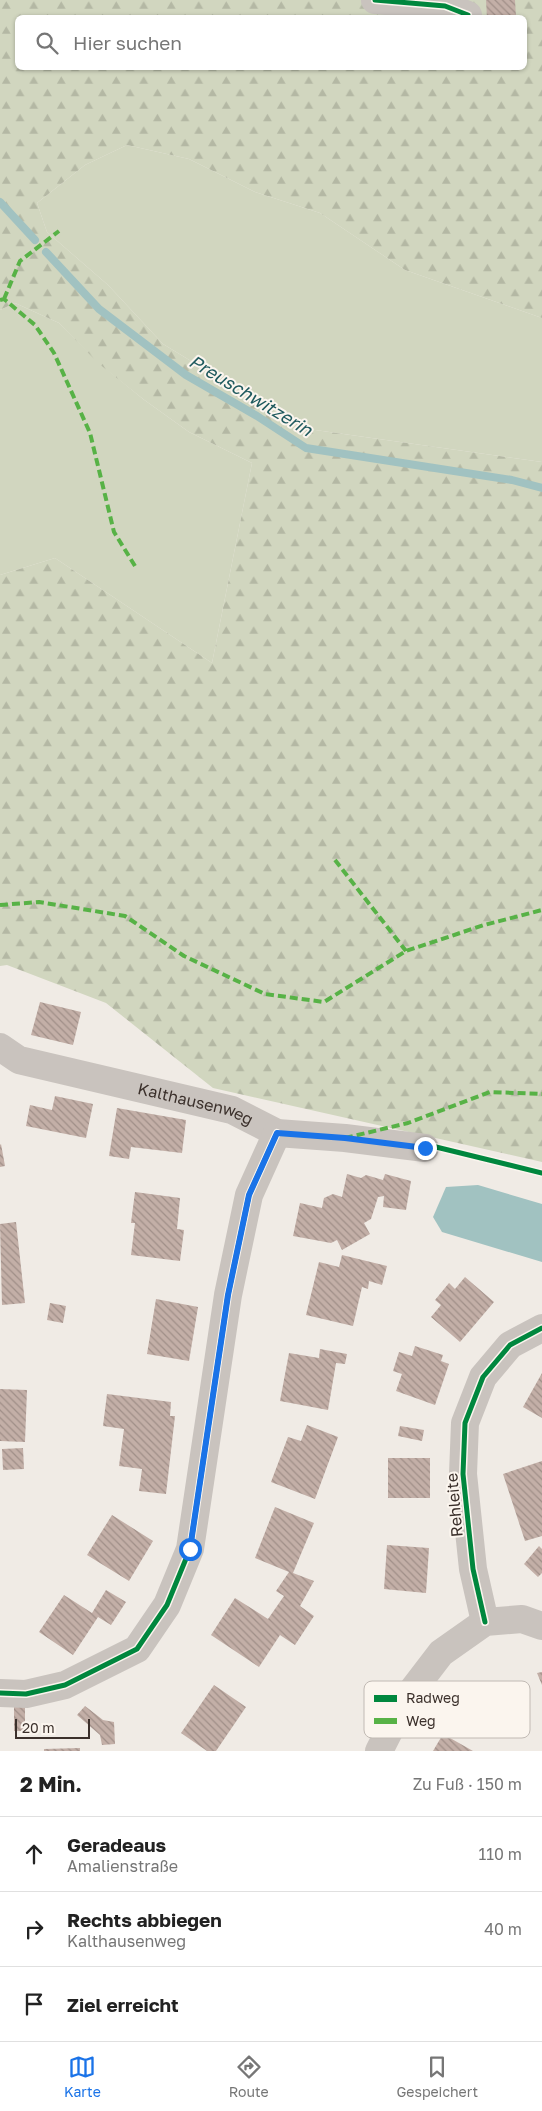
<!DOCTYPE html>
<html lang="de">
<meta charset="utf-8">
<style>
:root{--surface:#fff;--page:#f2f2f2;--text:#222;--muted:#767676;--line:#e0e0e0;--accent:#1a73e8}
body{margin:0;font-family:"Golos Text",sans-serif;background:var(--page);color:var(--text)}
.scale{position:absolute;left:15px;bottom:12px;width:75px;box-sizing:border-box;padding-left:5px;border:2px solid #3b302b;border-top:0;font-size:14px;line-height:18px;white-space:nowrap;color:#3b302b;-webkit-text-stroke:4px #fbf5ee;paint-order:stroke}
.stop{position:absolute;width:15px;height:15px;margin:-11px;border:4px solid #1a73e8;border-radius:50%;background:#fff}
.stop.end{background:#1a73e8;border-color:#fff;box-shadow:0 1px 5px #0008}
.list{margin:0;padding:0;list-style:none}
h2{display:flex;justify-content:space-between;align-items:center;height:65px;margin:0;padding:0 20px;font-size:21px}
h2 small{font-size:16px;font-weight:400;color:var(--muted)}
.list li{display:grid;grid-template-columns:32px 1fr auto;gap:15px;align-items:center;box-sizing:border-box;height:75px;padding:0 20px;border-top:1px solid var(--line)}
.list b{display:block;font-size:19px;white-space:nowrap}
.list p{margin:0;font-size:16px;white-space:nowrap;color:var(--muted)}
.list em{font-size:16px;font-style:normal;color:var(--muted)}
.icon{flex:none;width:28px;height:28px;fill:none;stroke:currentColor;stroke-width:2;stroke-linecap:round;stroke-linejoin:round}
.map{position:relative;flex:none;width:542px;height:1751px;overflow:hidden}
.search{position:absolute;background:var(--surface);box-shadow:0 1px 4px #0004;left:15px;right:15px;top:15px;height:55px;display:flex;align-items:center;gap:12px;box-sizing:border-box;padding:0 18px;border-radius:8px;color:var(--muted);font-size:19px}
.sheet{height:290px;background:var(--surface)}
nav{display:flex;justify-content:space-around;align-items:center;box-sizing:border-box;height:70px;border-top:1px solid var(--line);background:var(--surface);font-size:14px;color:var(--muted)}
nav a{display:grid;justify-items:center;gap:2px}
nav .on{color:var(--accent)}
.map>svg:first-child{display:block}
</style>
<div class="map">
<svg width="542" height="1751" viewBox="0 0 542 1751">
<defs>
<pattern id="forest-firs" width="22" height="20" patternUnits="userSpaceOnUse" patternTransform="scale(1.25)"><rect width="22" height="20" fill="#d1d6bf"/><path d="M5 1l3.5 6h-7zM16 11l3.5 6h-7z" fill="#b4b8a4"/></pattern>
<pattern id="building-back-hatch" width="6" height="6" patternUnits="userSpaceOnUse" patternTransform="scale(1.25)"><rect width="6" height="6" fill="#c3afa7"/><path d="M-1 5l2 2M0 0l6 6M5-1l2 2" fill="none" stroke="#a08f88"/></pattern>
</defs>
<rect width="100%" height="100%" fill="#f0ebe5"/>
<path fill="#d1d6bf" d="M127,145L189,159L255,192L320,213L405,270L542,318V462L301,428L163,344L108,285L47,232L37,203L85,165Z
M15,303L59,323L99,363L143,399L189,432L252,463L212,663L55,558L0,575V310Z"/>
<path fill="url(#forest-firs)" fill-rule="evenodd" d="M0,0H542V318L405,270L320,213L255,192L189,159L127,145L85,165L37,203L47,232L108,285L163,344L301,428L542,462V1162L213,1088L106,1003L7,965L0,966V575L55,558L212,663L252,463L189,432L143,399L98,363L59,323L15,303L0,310ZM18,18H524V68H18Z"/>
<path fill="#a1c2c1" d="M478,1185L542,1204V1262L442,1232L433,1217L446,1187Z"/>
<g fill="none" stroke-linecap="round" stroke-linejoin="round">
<path stroke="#a1c2c1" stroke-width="8" d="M0,202L35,240
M46,252L99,309L186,375L257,416L306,448L512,480L542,488"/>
</g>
<path fill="url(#building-back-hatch)" d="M486,0H515L516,17L487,18Z
M40,1002L81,1012L73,1045L31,1035Z
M55,1096L93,1104L86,1138L26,1126L30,1105L52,1110Z
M117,1108L186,1120L182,1153L131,1147L129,1159L109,1156Z
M1,1144L5,1166L0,1167V1145Z
M347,1174L361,1178L366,1175L383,1180L385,1174L411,1181L406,1210L383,1207L384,1196L378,1197L371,1219L364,1223L370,1234L342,1250L337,1240L331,1243L293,1236L300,1203L322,1208L324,1198L333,1194L342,1197Z
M135,1192L180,1198L177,1229L184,1230L180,1261L131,1255L135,1223H131Z
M16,1222L25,1303L2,1305L0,1224Z
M342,1255L387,1266L382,1285L369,1281L368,1289L362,1287L353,1326L306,1315L319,1262L339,1267Z
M465,1277L494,1302L460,1342L431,1317L441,1305L435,1300L449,1283L455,1289Z
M156,1299L198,1307L189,1361L147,1354Z
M50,1303L66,1306L63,1323L47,1320Z
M415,1346L443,1355L441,1361L449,1364L435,1405L396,1391L402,1374L393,1371L399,1352L412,1356Z
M320,1349L347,1354L345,1364L336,1363L328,1410L280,1401L289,1353L319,1358Z
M542,1373V1418L523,1407Z
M0,1389L27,1390L25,1442L0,1441Z
M107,1394L171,1402L170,1416H175L166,1494L139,1491L142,1469L119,1466L124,1429L103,1426Z
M307,1425L338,1437L315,1499L271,1482L288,1437L301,1441Z
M400,1426L424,1430L422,1441L398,1436Z
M23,1448L24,1469L3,1470L2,1449Z
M388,1458H430V1498H388Z
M542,1461V1536L525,1541L503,1474Z
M275,1507L314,1523L293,1573L314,1581L300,1606L314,1616L295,1645L280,1635L259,1667L211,1635L235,1598L268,1619L284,1596L276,1591L289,1572L255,1558Z
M112,1515L153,1541L129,1581L87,1555Z
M387,1545L429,1548L426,1593L384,1589Z
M539,1546L542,1549V1573L538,1577L524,1564Z
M106,1590L126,1602L111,1625L98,1617L73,1655L39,1632L64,1595L92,1613Z
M542,1672V1685L537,1673Z
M214,1685L246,1707L216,1751H207L181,1733Z
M14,1704H25V1731H14Z
M85,1706L103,1720L114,1722L115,1744L102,1745L100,1735L77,1715Z
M443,1734L473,1751H433Z
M80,1748V1751H44V1749Z"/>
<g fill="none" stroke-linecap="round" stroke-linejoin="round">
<g stroke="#c9c3be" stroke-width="28">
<path d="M375,0L445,6L468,15"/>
<path id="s1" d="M0,1047L19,1060L232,1110L277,1133L345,1138L425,1148"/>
<path d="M485,1622L473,1569L463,1474L465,1423L483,1377L510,1345L542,1328"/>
<path d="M0,1693L26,1694L65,1685L137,1649L167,1605L190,1549L228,1295L249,1195L277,1133"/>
<path d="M379,1751L405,1700L441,1653L485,1622L522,1619L542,1626"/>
</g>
<path stroke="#57b246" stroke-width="4" stroke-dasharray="8 4" stroke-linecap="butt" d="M4,299L20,261L59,231
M0,300L4,299L35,325L54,353L90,433L114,532L135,566
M335,860L406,951
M0,905L39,902L125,916L184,956L265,994L324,1002L406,951L484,925L542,910
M345,1138L408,1123L490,1092L542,1094"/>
<g stroke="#fbf5ee" stroke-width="8">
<path id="cycleway" d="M375,0L445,6L468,15
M425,1148L436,1147L542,1173
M485,1622L473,1569L463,1474L465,1423L483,1377L510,1345L542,1328
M0,1693L26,1694L65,1685L137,1649L167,1605L190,1549L228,1295L249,1195L277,1133"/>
</g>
<use href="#cycleway" stroke="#00873e" stroke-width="5"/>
</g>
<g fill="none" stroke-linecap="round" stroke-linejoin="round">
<path stroke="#1a73e8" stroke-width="6" d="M190,1549L228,1295L249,1195L277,1133L345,1138L425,1148"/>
</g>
<g text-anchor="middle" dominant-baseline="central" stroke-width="4" stroke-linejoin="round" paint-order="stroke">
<g font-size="16" fill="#3b302b" stroke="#fbf5ee">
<text stroke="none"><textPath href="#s1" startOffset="205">Kalthausenweg</textPath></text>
<text transform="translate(454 1505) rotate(-95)">Rehleite</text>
</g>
<g font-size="18" font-style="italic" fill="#1f5a5e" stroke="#fbf5ee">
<text transform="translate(251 395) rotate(31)">Preuschwitzerin</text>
</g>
</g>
<rect x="364" y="1681" width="166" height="57" rx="8" fill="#fbf5ee" stroke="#c1bab4" stroke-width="1"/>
<rect x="374" y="1695" width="23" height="7" fill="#00873e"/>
<rect x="374" y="1718" width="23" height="6" fill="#57b246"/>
<g font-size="14" fill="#3b302b">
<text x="406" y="1703">Radweg</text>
<text x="406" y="1726">Weg</text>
</g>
</svg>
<div class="scale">20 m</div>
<div class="stop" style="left:190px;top:1549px"></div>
<div class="stop end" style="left:425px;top:1148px"></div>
<div class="search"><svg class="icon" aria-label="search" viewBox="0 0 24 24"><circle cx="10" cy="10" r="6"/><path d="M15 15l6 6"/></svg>Hier suchen</div>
</div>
<section class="sheet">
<h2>2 Min.<small>Zu Fuß · 150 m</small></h2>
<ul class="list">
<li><svg class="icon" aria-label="ahead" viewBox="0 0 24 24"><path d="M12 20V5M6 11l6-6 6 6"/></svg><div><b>Geradeaus</b><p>Amalienstraße</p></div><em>110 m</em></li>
<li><svg class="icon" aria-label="right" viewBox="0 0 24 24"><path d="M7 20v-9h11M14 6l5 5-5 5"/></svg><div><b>Rechts abbiegen</b><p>Kalthausenweg</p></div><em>40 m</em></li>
<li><svg class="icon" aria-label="arrive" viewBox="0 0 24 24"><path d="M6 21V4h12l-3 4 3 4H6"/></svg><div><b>Ziel erreicht</b></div></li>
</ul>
</section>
<nav>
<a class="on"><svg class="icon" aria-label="map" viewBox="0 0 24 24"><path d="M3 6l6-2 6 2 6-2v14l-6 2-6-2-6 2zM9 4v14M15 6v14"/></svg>Karte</a>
<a><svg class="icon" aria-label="directions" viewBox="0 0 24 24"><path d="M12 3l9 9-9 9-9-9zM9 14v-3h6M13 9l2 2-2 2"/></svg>Route</a>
<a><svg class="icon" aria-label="saved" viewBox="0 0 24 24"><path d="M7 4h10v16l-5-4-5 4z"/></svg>Gespeichert</a>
</nav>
